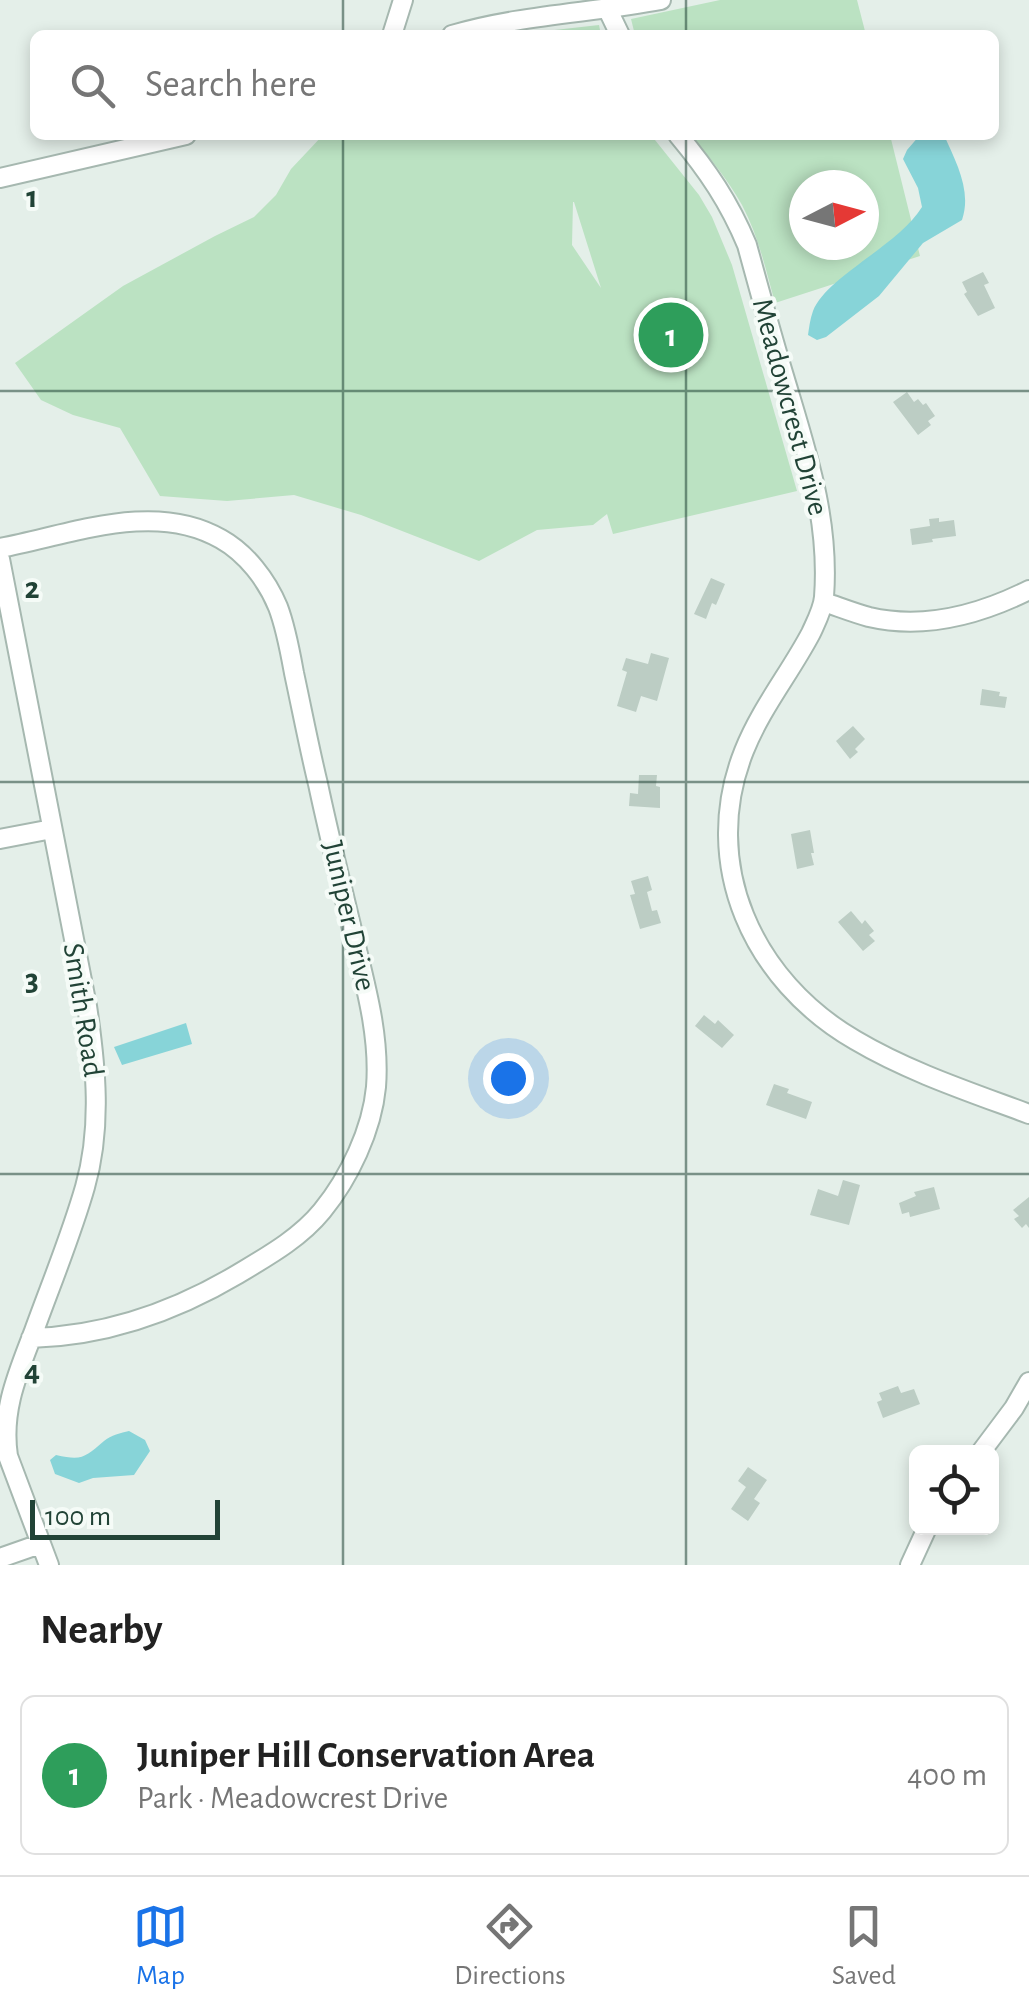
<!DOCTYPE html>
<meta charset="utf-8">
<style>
:root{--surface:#fff;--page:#f6f6f6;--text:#222;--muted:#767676;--line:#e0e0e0;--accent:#1a73e8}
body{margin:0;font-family:"Alegreya Sans",sans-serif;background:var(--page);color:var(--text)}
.controls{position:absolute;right:30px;bottom:30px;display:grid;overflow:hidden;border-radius:15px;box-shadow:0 5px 15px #0003}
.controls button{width:90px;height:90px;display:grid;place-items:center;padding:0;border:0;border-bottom:2px solid var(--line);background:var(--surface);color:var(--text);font:50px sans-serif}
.compass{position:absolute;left:789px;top:170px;width:90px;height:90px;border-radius:50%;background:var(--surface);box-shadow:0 5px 15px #0003;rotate:84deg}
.scale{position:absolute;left:30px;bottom:25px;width:190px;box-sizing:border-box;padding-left:10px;border:5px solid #214336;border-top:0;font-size:28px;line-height:35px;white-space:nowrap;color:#214336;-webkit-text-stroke:8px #f5fbf7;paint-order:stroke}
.you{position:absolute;left:508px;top:1078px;width:35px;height:35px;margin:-25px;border:8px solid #fff;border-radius:50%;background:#1a73e8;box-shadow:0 0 0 15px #1a73e833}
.badge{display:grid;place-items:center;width:65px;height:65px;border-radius:50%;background:var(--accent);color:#fff;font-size:32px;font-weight:700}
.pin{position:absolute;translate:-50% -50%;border:5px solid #fff;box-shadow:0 2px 10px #0006}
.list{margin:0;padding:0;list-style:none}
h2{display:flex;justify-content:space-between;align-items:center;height:130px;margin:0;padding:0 40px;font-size:42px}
h2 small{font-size:32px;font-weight:400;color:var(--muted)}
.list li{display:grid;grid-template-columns:65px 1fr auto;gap:30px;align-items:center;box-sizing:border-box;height:160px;margin:0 20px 20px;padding:0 20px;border:2px solid var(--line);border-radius:15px}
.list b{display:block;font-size:38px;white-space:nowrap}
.list p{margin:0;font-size:32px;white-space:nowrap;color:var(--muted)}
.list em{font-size:32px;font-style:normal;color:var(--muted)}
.icon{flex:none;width:55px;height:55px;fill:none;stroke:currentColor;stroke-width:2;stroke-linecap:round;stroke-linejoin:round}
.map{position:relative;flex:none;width:1029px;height:1565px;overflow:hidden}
.search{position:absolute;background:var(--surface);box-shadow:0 5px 15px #0003;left:30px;right:30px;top:30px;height:110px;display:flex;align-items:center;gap:25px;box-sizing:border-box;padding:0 35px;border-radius:15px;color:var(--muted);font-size:38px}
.sheet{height:310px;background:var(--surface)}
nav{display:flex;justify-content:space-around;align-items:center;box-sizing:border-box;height:140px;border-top:2px solid var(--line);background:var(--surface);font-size:28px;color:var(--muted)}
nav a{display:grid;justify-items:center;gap:5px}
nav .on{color:var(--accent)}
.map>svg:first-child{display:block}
</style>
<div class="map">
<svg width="1029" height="1565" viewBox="0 0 1029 1565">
<rect width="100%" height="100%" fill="#e4efe9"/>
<path fill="#bbe2c2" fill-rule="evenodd" d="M720,0H857L866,35H635L631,19Z
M599,25L601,35H510Z
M323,135H651L699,195L712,217L732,265L797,491L613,534L607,514L593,525L537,530L479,561L361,515L294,495L227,501L160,496L120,428L73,415L41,400L15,363L123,286L215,236L254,217L276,195L291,169ZM573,202H574L601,288L572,245Z
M691,135H890L920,256L775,303C766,270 758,235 742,205C728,180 710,158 691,135ZM804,185H864V245H804Z"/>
<path fill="#87d4d8" d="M920,135H944C956,162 972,191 962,220L923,243L879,296L826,337L817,340L808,335C809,328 810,319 813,311C827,276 898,246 922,207L918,188L903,159L907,150Z
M186,1023L192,1044L122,1065L114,1047Z
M129,1431L145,1440L150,1451L134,1475L93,1478L79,1483L55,1474L50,1460L56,1455C83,1461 85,1457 104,1441C111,1435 121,1433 129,1431Z"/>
<path fill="#bccdc4" d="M983,272L989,283L984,285L995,308L978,316L964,294L967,292L962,282Z
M907,392L914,402L918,399L923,405L926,403L935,416L928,421L931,425L918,435L893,402Z
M939,518V522L954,520L956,536L932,539L933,542L912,545L910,529L930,526L929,519Z
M711,578L725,584L716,605L712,603L706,619L694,614Z
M651,653L669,658L657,701L641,696L636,712L617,706L627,672L622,670L626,658L648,664Z
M982,689L1000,692L999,696L1007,697L1005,708L980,705Z
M853,726L865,739L855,749L858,752L850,759L836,741Z
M639,775H657L656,786L660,787V808L629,806L630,793L638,794Z
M810,830L814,853H811L814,865L797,869L791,834Z
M648,876L652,890L647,892L652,911L657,910L661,923L640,929L630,895L635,894L631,881Z
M851,911L862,924L865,920L874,931L869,935L875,941L863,951L838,922Z
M704,1015L715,1024L718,1020L734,1035L722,1048L695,1026Z
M774,1084L789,1089L787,1093L812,1102L806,1119L766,1105Z
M843,1180L860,1185L849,1225L810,1215L818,1189L838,1196Z
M934,1187L940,1209L910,1217L909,1212L902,1214L899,1203L916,1196L914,1192Z
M1029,1197V1228L1026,1224L1022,1228L1014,1219L1019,1216L1013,1210Z
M898,1386L901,1393L914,1389L920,1404L883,1418L877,1402L882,1400L879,1393Z
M748,1467L767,1480L754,1499L760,1503L748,1521L731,1509L746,1487L738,1481Z"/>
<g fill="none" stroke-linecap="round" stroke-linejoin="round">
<g stroke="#a6b8b0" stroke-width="22">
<path id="minor" d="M608,10L620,35
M392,35L403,0
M452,35C520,15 592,13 661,0
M678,135C708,171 729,202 747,245C759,289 771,333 784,376C806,450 830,519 824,597C823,609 816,622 811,633C790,673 761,708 744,751C699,864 753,981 855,1040C909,1072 970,1092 1029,1114
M0,178L186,135
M0,548C70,535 154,500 221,539C246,553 267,580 278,607C286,628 290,651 294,673C302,710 309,747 318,784C329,836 342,887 354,938C366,987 380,1037 376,1087C372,1130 349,1178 322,1211C300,1238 268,1256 238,1274C174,1312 106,1336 31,1338
M0,559L87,1006C96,1066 102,1128 85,1187C71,1236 51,1284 34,1331C18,1373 1,1410 8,1456L49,1565
M824,602C839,607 854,613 869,617C925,630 979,615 1029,590
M0,839L52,829
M981,1452L1014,1408L1029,1382
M0,1558L40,1544
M910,1565L927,1528"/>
</g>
<use href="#minor" stroke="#fff" stroke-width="18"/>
</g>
<path fill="none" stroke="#214336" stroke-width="2.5" stroke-opacity="0.55" d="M343,0V35M686,0V35M343,135V1565M686,135V1565M0,391H1029M0,782H1029M0,1174H1029"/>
<g text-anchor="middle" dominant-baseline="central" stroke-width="8" stroke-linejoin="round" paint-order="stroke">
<g font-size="30" fill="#214336" stroke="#f5fbf7">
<text transform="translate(790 407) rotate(75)">Meadowcrest Drive</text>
<text transform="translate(349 916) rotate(77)">Juniper Drive</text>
<text transform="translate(83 1010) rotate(81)">Smith Road</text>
</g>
</g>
<g font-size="32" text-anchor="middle" font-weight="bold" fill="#214336" stroke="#f5fbf7" stroke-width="8" stroke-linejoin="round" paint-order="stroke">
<text x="32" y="207">1</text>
<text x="32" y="598">2</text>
<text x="32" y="990">3</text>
<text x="32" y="1381">4</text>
</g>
</svg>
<div class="controls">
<button><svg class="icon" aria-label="locate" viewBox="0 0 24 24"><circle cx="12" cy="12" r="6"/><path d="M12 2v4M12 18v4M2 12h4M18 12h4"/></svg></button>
</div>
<svg class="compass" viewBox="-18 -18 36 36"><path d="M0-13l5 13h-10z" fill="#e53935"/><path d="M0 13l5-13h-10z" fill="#767676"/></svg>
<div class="scale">100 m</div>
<div class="you"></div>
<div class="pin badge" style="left:671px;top:335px;background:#2e9e5b">1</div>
<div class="search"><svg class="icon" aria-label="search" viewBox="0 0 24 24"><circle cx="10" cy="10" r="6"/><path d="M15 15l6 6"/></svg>Search here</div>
</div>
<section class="sheet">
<h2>Nearby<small></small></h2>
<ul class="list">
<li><span class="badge" style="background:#2e9e5b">1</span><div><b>Juniper Hill Conservation Area</b><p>Park · Meadowcrest Drive</p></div><em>400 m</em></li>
</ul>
</section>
<nav>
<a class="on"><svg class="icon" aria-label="map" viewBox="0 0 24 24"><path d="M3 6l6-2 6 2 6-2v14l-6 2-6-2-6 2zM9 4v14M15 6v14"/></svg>Map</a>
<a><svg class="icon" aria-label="directions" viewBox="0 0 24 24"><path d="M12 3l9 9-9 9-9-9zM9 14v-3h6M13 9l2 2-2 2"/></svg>Directions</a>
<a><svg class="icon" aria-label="saved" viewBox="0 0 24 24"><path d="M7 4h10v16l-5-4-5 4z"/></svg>Saved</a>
</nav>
